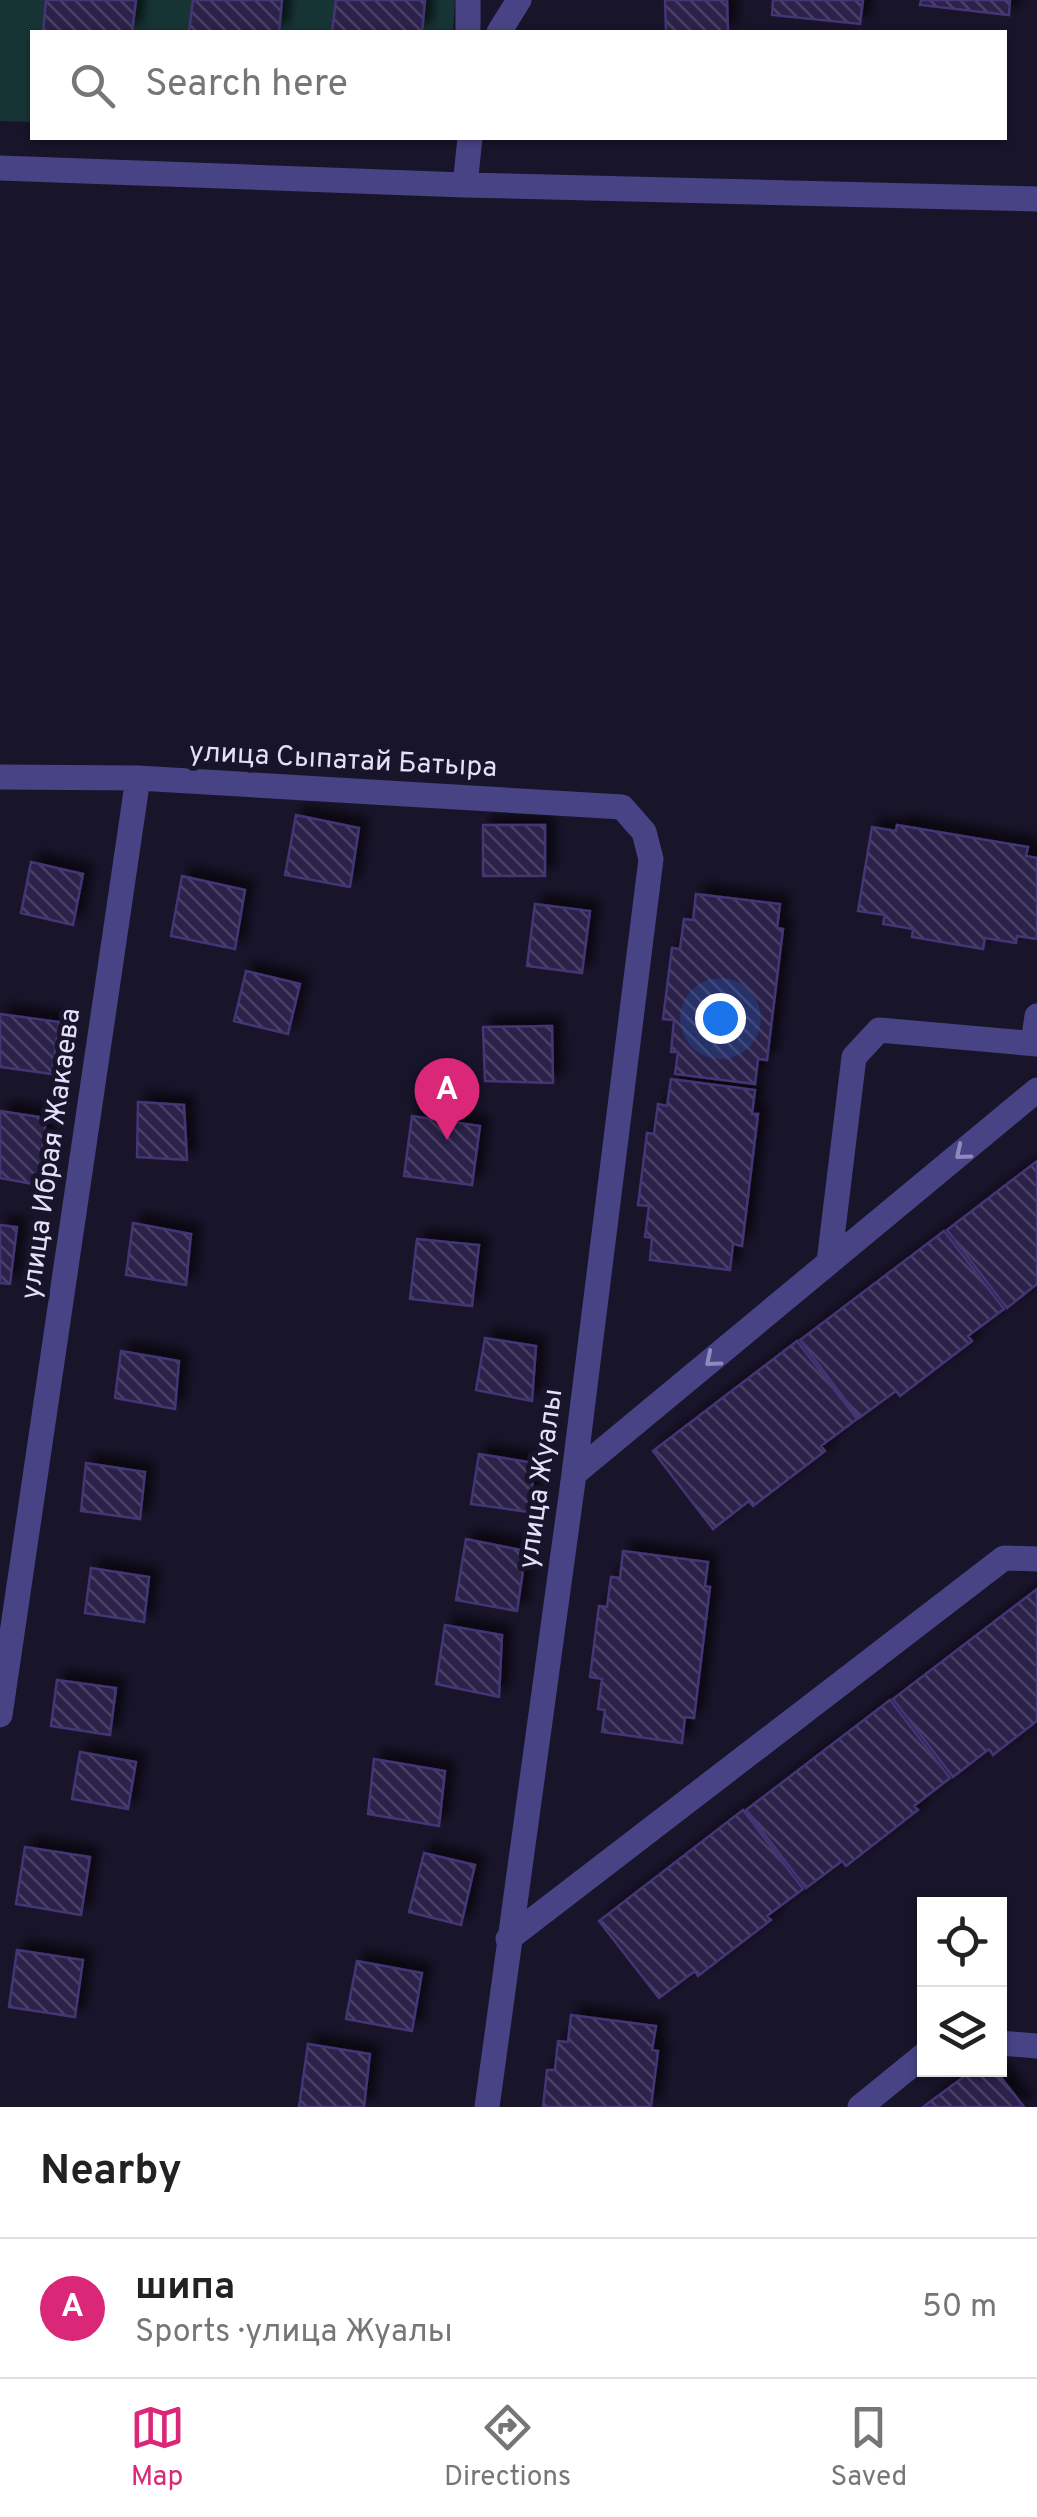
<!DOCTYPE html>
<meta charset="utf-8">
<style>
:root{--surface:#fff;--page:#f6f6f6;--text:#222;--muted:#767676;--line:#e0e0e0;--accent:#db2777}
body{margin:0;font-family:Overpass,sans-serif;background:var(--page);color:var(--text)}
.controls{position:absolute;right:30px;bottom:30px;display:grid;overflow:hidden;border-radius:0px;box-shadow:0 2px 8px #0004}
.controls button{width:90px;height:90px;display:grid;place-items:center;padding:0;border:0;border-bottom:2px solid var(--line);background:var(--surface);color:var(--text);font:50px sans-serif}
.you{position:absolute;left:720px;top:1018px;width:35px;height:35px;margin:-25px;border:8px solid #fff;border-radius:50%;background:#1a73e8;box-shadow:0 0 0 15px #1a73e833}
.badge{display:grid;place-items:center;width:65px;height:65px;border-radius:50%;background:var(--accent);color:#fff;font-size:32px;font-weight:700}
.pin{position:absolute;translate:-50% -82px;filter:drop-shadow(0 2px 5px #0008)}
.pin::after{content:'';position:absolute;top:52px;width:35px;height:30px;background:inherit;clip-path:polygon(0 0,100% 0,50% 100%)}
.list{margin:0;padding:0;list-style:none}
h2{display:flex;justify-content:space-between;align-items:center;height:130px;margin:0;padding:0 40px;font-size:42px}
h2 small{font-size:32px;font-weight:400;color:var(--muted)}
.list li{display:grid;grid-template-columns:65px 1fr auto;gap:30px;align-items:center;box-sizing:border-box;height:140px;padding:0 40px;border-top:2px solid var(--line)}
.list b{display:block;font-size:38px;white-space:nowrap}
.list p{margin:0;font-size:32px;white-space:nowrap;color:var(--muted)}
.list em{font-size:32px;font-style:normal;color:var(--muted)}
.icon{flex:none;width:55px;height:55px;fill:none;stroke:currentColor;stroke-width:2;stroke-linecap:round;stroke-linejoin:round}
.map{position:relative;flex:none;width:1037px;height:2107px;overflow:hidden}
.search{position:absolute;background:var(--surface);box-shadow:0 2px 8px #0004;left:30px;right:30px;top:30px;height:110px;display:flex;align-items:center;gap:25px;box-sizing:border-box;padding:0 35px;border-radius:0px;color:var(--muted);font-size:38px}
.sheet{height:270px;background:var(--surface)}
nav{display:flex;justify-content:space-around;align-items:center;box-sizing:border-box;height:140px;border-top:2px solid var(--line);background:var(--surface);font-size:28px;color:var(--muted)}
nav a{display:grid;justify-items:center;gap:5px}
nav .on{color:var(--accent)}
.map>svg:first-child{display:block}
</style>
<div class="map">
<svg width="1037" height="2107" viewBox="0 0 1037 2107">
<defs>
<pattern id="building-back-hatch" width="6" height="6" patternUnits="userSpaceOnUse" patternTransform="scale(2.5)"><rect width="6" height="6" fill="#2b214a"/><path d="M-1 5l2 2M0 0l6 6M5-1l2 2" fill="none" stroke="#4a4165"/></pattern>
<filter id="shadow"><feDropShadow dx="9" dy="-9" stdDeviation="5" flood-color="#0009"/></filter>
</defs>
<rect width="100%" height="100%" fill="#18142a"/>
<path fill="#173434" d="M0,0H455L453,32H32V122L0,121Z"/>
<path fill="url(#building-back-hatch)" stroke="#443574" stroke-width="2.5" filter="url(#shadow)" d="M46,0H136L132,32H43Z
M193,0H282L279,32H189Z
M336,0H425L422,32H332Z
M665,0H727L728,32H666Z
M773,0H863L860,24L772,15Z
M921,0H1010L1009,15L920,5Z
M296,815L359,828L350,887L285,875Z
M483,825H545V876H483Z
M897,825L1028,847L1026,856L1037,858V939L1017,936L1016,943L985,938L983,949L912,937L913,929L883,924L885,915L858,911L872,827L896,831Z
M31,862L83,874L73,925L21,913Z
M182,876L245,890L235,949L171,936Z
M696,894L780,904L777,928L783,929L767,1060L758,1059L755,1084L675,1074L678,1052H671L674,1020L663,1019L672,948L680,949L684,919L693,920Z
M535,904L590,911L582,973L527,966Z
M246,971L300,984L288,1034L234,1021Z
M0,1014L59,1022L52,1074L0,1067Z
M552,1026L553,1083L485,1081L483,1027Z
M671,1079L755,1090L752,1114H758L742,1246L733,1244L730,1270L650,1260L652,1238L645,1237L649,1206L638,1205L647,1133L654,1134L658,1104L667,1106Z
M138,1102L184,1105L187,1160L137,1157Z
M0,1111L46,1118L38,1185L0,1178Z
M412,1116L480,1126L472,1185L404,1176Z
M1037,1161V1284L1007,1308L947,1230Z
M133,1223L191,1234L186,1285L126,1275Z
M0,1225L17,1227L10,1284L0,1283Z
M944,1231L1004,1309L968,1336L972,1341L900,1396L896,1391L859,1418L800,1340Z
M417,1239L479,1245L472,1306L410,1299Z
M485,1338L536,1346L532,1401L476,1390Z
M797,1341L857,1419L821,1446L825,1451L753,1506L749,1501L713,1529L653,1451Z
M121,1351L179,1361L175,1409L115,1398Z
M479,1454L535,1463L529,1512L471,1504Z
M86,1463L145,1472L140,1519L81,1511Z
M466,1539L526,1551L517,1611L456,1600Z
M623,1551L708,1562L705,1586L710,1587L694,1718L685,1717L682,1743L602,1732L605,1710L598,1709L602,1679L590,1677L599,1606L607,1607L611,1577L620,1578Z
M91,1568L149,1577L144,1622L85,1613Z
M1037,1589V1721L993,1755L989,1749L953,1777L893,1699Z
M445,1625L502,1635L499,1697L436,1684Z
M57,1680L116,1688L110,1735L51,1726Z
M890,1700L950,1778L914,1806L918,1810L846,1866L842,1861L806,1888L746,1810Z
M80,1752L136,1762L128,1809L72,1799Z
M374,1759L445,1771L439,1826L368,1814Z
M743,1810L803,1889L767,1916L771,1920L698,1976L695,1971L659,1998L599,1921Z
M25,1847L90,1857L81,1915L16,1904Z
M424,1853L475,1865L461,1925L409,1912Z
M17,1950L83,1960L75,2017L9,2007Z
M357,1961L422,1973L412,2031L346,2019Z
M571,2015L656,2026L652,2050L658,2051L651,2107H543L547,2070H555L558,2041L568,2042Z
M308,2044L370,2054L364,2107H299Z
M973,2070H995L1024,2107H923Z"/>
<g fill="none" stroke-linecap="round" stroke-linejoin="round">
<path stroke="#484385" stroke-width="25" d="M468,32V0
M499,32L519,0
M0,168L465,185L1037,199
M465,185L470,138
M0,777L138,778L622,807L644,832L651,859L574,1474L487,2107
M1033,1043L1037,1016
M829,1262L854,1057L879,1030L1037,1044
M574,1474L1037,1090
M0,1715L138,778
M508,1939L1004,1558L1037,1559
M1000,2043L1037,2046
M860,2107L924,2055"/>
</g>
<defs><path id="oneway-chevron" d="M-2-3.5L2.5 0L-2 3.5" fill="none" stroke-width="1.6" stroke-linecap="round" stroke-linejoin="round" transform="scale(2.5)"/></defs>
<g stroke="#8e8abb">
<use href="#oneway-chevron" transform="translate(962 1153) rotate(140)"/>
<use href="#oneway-chevron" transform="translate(712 1360) rotate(140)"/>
</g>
<g text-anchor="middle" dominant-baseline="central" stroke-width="10" stroke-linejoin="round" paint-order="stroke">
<g font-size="28" fill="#e4e0fc" stroke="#18142a">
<text transform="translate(343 761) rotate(3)">улица Сыпатай Батыра</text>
<text transform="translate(52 1154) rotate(-82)">улица Ибрая Жакаева</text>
<text transform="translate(542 1479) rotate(-82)">улица Жуалы</text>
</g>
</g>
</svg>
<div class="controls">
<button><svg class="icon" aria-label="locate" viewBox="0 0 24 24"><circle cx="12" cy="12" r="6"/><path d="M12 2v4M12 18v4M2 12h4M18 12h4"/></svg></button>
<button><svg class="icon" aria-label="layers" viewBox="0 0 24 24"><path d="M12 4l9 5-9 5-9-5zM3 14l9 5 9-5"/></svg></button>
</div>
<div class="you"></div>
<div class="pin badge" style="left:447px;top:1140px">A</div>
<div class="search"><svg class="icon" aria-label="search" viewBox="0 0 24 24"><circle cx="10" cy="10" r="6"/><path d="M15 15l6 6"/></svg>Search here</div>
</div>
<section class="sheet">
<h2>Nearby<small></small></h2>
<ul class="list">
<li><span class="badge">A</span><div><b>шипа</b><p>Sports · улица Жуалы</p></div><em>50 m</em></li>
</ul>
</section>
<nav>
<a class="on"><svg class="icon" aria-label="map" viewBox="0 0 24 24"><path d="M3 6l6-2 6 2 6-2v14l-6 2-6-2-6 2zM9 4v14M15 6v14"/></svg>Map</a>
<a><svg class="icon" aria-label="directions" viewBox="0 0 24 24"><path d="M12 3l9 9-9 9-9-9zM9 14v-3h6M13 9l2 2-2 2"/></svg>Directions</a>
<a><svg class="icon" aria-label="saved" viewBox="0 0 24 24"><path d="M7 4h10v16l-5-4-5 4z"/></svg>Saved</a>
</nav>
